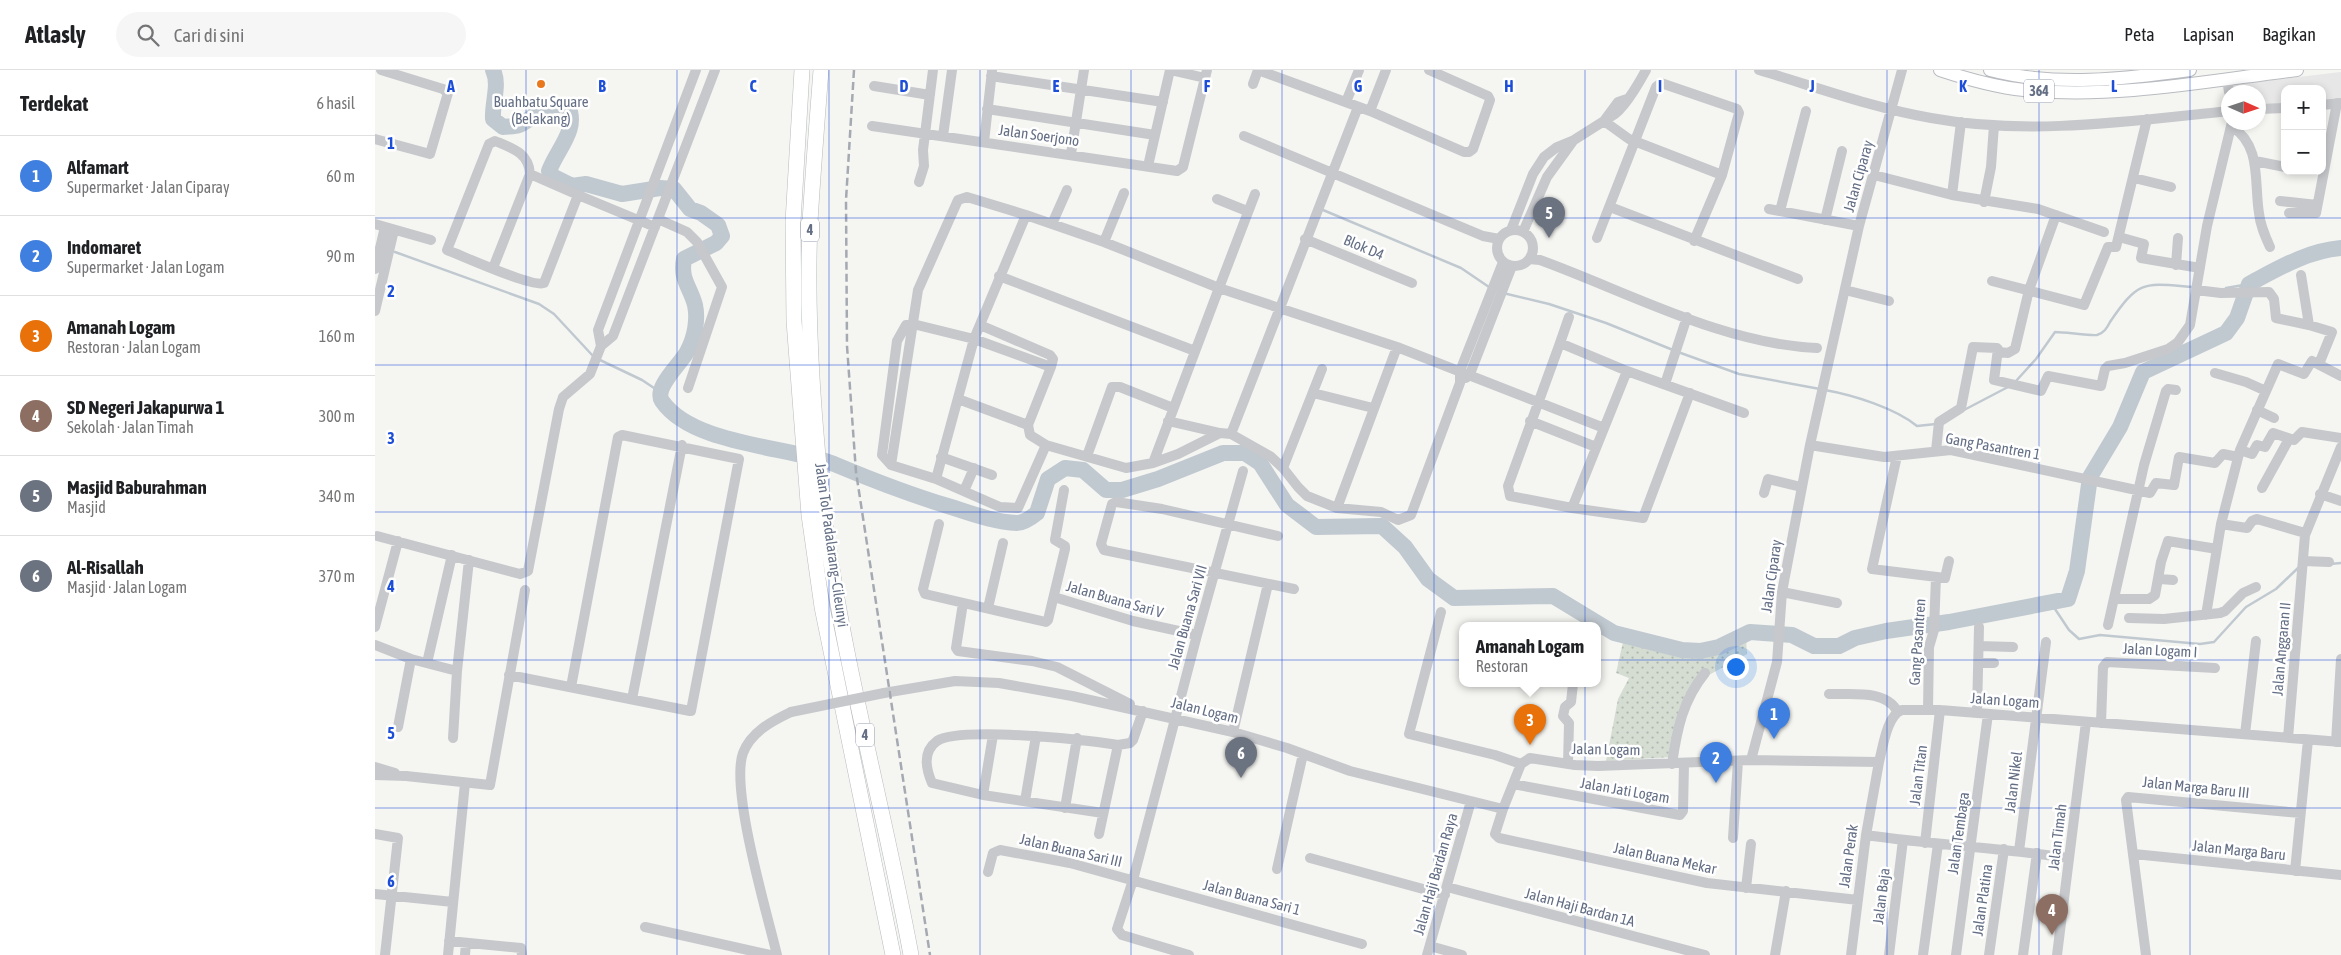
<!DOCTYPE html>
<html lang="id">
<meta charset="utf-8">
<style>
:root{--surface:#fff;--page:#f6f6f6;--text:#202124;--muted:#757577;--line:#e0e0e0;--accent:#0b8043}
body{margin:0;font-family:"Asap Condensed",sans-serif;background:var(--page);color:var(--text)}
.controls{position:absolute;right:15px;top:15px;display:grid;overflow:hidden;border-radius:10px;box-shadow:0 2px 8px #0003}
.controls button{width:45px;height:45px;display:grid;place-items:center;padding:0;border:0;border-bottom:1px solid var(--line);background:var(--surface);color:var(--text);font:25px sans-serif}
.compass{position:absolute;left:1846px;top:15px;width:45px;height:45px;border-radius:50%;background:var(--surface);box-shadow:0 2px 8px #0003;rotate:93deg}
.you{position:absolute;left:1360px;top:596px;width:18px;height:18px;margin:-12px;border:4px solid #fff;border-radius:50%;background:#1a73e8;box-shadow:0 0 0 8px #1a73e833}
.badge{display:grid;place-items:center;width:32px;height:32px;border-radius:50%;background:var(--accent);color:#fff;font-size:16px;font-weight:700}
.pin{position:absolute;translate:-50% -41px;filter:drop-shadow(0 1px 2px #0008)}
.pin::after{content:'';position:absolute;top:26px;width:18px;height:15px;background:inherit;clip-path:polygon(0 0,100% 0,50% 100%)}
.popup{position:absolute;left:1084px;top:552px;width:142px;height:65px;box-sizing:border-box;display:grid;place-content:center;border-radius:10px;background:var(--surface);filter:drop-shadow(0 1px 4px #0005);font-size:16px;white-space:nowrap;color:var(--muted)}
.popup b{font-size:19px;color:var(--text)}
.popup::after{content:'';position:absolute;left:50%;top:100%;margin-left:-10px;border:10px solid transparent;border-top-color:var(--surface)}
.list{margin:0;padding:0;list-style:none}
h2{display:flex;justify-content:space-between;align-items:center;height:65px;margin:0;padding:0 20px;font-size:21px}
h2 small{font-size:16px;font-weight:400;color:var(--muted)}
.list li{display:grid;grid-template-columns:32px 1fr auto;gap:15px;align-items:center;box-sizing:border-box;height:80px;padding:0 20px;border-top:1px solid var(--line)}
.list b{display:block;font-size:19px;white-space:nowrap}
.list p{margin:0;font-size:16px;white-space:nowrap;color:var(--muted)}
.list em{font-size:16px;font-style:normal;color:var(--muted)}
.icon{flex:none;width:28px;height:28px;fill:none;stroke:currentColor;stroke-width:2;stroke-linecap:round;stroke-linejoin:round}
.map{position:relative;flex:none;width:1966px;height:885px;overflow:hidden}
header{display:flex;align-items:center;gap:30px;box-sizing:border-box;height:70px;padding:0 25px;background:var(--surface);border-bottom:1px solid var(--line)}
header strong{font-size:24px}
nav{display:flex;gap:28px;margin-inline-start:auto;font-size:18px}
.search{width:350px;height:45px;background:var(--page);display:flex;align-items:center;gap:12px;box-sizing:border-box;padding:0 18px;border-radius:28px;color:var(--muted);font-size:19px}
main{display:flex}
aside{flex:1;background:var(--surface)}
.map>svg:first-child{display:block}
</style>
<header>
<strong>Atlasly</strong>
<div class="search"><svg class="icon" aria-label="search" viewBox="0 0 24 24"><circle cx="10" cy="10" r="6"/><path d="M15 15l6 6"/></svg>Cari di sini</div>
<nav><a>Peta</a><a>Lapisan</a><a>Bagikan</a></nav>
</header>
<main>
<aside>
<h2>Terdekat<small>6 hasil</small></h2>
<ul class="list">
<li><span class="badge" style="background:#3f7fe0">1</span><div><b>Alfamart</b><p>Supermarket · Jalan Ciparay</p></div><em>60 m</em></li>
<li><span class="badge" style="background:#3f7fe0">2</span><div><b>Indomaret</b><p>Supermarket · Jalan Logam</p></div><em>90 m</em></li>
<li><span class="badge" style="background:#e8710a">3</span><div><b>Amanah Logam</b><p>Restoran · Jalan Logam</p></div><em>160 m</em></li>
<li><span class="badge" style="background:#8d6e63">4</span><div><b>SD Negeri Jakapurwa 1</b><p>Sekolah · Jalan Timah</p></div><em>300 m</em></li>
<li><span class="badge" style="background:#6b7280">5</span><div><b>Masjid Baburahman</b><p>Masjid</p></div><em>340 m</em></li>
<li><span class="badge" style="background:#6b7280">6</span><div><b>Al-Risallah</b><p>Masjid · Jalan Logam</p></div><em>370 m</em></li>
</ul>
</aside>
<div class="map">
<svg width="1966" height="885" viewBox="0 0 1966 885">
<defs>
<pattern id="grass-dots" width="8" height="8" patternUnits="userSpaceOnUse" patternTransform="scale(1.25)"><rect width="8" height="8" fill="#d5ddd3"/><path d="M2 2h.1M6 6h.1" fill="none" stroke="#b0b7b1" stroke-width="1.8" stroke-linecap="round"/></pattern>
</defs>
<rect width="100%" height="100%" fill="#f5f6f2"/>
<path fill="#e6e7e6" d="M1966,2V33L1947,35V19H1910V37L1884,39V22H1857L1856,15Z"/>
<path fill="url(#grass-dots)" d="M1371,568L1372,584L1334,605L1313,628L1297,687L1231,691L1243,629L1254,608L1241,603L1248,572L1323,586Z"/>
<g fill="none" stroke-linecap="round" stroke-linejoin="round">
<path stroke="#c1c9d0" stroke-width="2.5" d="M948,140L1086,198L1114,217
M20,182L164,234L179,244L218,286
M1851,218L1874,214
M1128,223L1174,234L1231,253L1298,280
M1303,282L1364,304L1445,319
M225,290L267,310L285,322
M1641,311L1661,289L1680,262C1689,262 1717,266 1722,265C1729,263 1732,258 1735,252C1764,209 1769,213 1818,217
M1450,320C1478,325 1520,338 1542,356L1561,354
M1589,340L1633,317
M1955,494L1966,493
M1676,533L1694,560L1704,569L1725,565L1825,574L1839,572L1871,537L1901,519L1923,498"/>
<path stroke="#c1c9d0" stroke-width="16" d="M118,0C125,15 117,32 118,49L128,57C132,56 139,57 144,55C163,47 165,31 193,36C204,60 182,79 174,101L177,106L197,116L211,114L247,124L285,118L299,119L315,139L326,143L343,155L347,166L341,173L309,189C305,210 315,216 320,235C323,249 320,267 313,280C308,292 278,317 287,331C317,375 412,376 459,394C497,410 536,425 576,437C598,444 619,452 642,453C649,453 657,447 662,443L673,409L690,398L708,400L731,420H747L783,409L848,383H870L885,393L912,435L941,457L1007,456L1030,477L1053,509L1079,528L1178,526L1239,563L1307,580L1325,581L1344,577L1375,562L1417,565L1439,576H1464L1480,568L1511,561L1574,552L1693,529L1702,501L1715,407L1745,357L1768,302L1851,263L1862,248L1874,214C1904,198 1932,181 1966,178"/>
<g stroke="#b8bbc0" stroke-width="14">
<path id="major" d="M1565,0C1592,9 1620,17 1649,20C1740,29 1832,11 1922,0
M1615,0C1679,17 1750,9 1815,0"/>
</g>
<g stroke="#b8babe" stroke-width="16">
<path id="highway" d="M427,0L418,152L419,251L434,445L447,537L518,885
M446,0C442,51 438,102 435,152C431,249 438,348 449,444C468,593 509,738 536,885"/>
</g>
<path stroke="#c6c8cc" stroke-width="10" d="M795,0L830,8
M883,0L995,41L1089,82H1094L1098,79L1115,30L1113,26L1054,0
M1384,0C1441,17 1498,38 1556,48C1654,66 1755,51 1854,41
M616,6L788,32
M1852,9L1854,22
M878,14L883,0
M499,16L555,25
M971,32L984,0
M1947,35L1966,33
M612,39L780,65
M1884,39L1910,38
M995,41L1011,0
M1234,47C1246,45 1265,11 1271,0
M1229,51L1254,69L1347,105
M497,56L802,101L808,97L832,0
M1857,57C1887,75 1879,114 1884,143C1885,155 1890,166 1895,177
M568,66L577,0
M869,66L1108,166L1124,169
M0,69L55,84L73,23L68,19L6,0
M609,72L617,1
M696,84L709,0
M1880,91L1910,97
M773,96L795,0
M1499,105L1577,125L1663,139L1729,162
M1759,108L1796,117
M544,112L549,96L548,80L558,0
M203,125L280,157
M1577,125L1586,52
M842,129L872,141
M1905,131L1942,135
M1609,132L1616,97L1619,55
M1235,137L1423,209
M1394,139L1484,156
M1405,141L1431,41
M1914,143H1941L1962,33
M283,149L312,162L322,172L347,217L313,318
M1450,150L1467,81
M0,154L56,170
M677,154L692,120
M1136,160L1158,104L1169,87L1182,77L1199,70L1229,51L1243,32L1252,29
M1122 178a18 18 0 1 1 36 0a18 18 0 1 1-36 0Z
M1148,162L1172,107L1198,71
M1744,167L1769,174L1766,188L1825,198
M1222,168L1281,17L1286,13L1362,39L1364,43L1347,105L1319,171
M930,169L1037,213
M729,172L749,123
M1154,189L1165,190C1253,222 1348,274 1442,278
M1801,195L1803,168
M118,198L155,104C154,83 137,78 120,71L114,74L72,180C88,186 158,218 169,213L203,125L155,104
M0,199L10,157
M1926,205L1934,255
M624,206L820,281
M1617,211L1709,235L1733,177H1741L1772,49
M1470,220L1514,231
M1821,220L1846,223L1894,222L1899,229L1901,248L1934,255L1957,262L1944,294
M0,241L19,160
M605,255L675,285L678,289L676,297
M1185,273L1194,247
M226,276L223,260L321,0
M1623,279L1619,310L1666,321L1673,306L1726,316L1730,299L1733,296L1750,293L1793,279L1803,272L1815,255L1832,156L1857,52
M1252,301L1185,273L1133,416L1135,426L1197,438L1268,448L1315,323
M1840,303L1871,312L1891,321
M1091,308L1095,304L1137,196
M1290,314L1312,247
M938,323L998,338
M583,329L653,355
M1882,340L1899,348
M793,351L845,363
M1155,351L1221,377
M856,364L983,37
M671,375L643,438L625,437L561,409L516,395L507,385L522,271L531,255L538,254L599,269L676,297L653,355L655,365L671,375L751,398L778,393L803,384L845,363L856,364L895,386L908,398L923,417L932,426L962,438L1022,277
M1435,375L1509,387L1576,380L1775,423L1781,413L1799,415L1804,387L1840,393L1848,384L1863,387
M1865,380L1877,384L1882,375L1890,377L1898,363L1919,370L1927,362L1966,368
M1561,381L1564,352L1586,338L1598,277L1622,278L1625,282L1633,283L1640,279L1654,220L1681,145
M712,386L737,317H745L798,338
M1522,386L1497,499L1570,508L1574,491
M566,387L617,405
M778,393L844,218L1022,277L1229,358
M516,395L543,220L583,130L592,127L651,145
M908,398L947,299
M561,409L599,269L651,145L729,172L844,218L880,124
M1887,418L1914,369
M589,421L599,398
M1389,423L1393,409L1426,417
M1945,424L1966,431
M962,438L1006,442L1023,450L1036,445L1085,313V301L1128,192
M1197,438L1252,301L1369,343
M564,454L548,519L550,524L671,552L673,550L690,479V476L680,470L689,420
M1846,454L1872,458L1877,451L1882,449L1930,463
M2,466L145,504L153,501L184,339L188,327L215,304L226,276L238,266L340,0
M903,466L787,439L741,432L737,434L726,474L729,480L919,519
M1928,491L1954,492
M1785,509L1798,510
M1407,522L1462,533
M679,527L758,551L822,565
M1739,529H1774L1780,525L1786,492L1793,471L1842,479
M588,533L581,578L583,581L657,591L682,597L755,634
M613,538L628,473
M1066,542L1034,664L1120,685L1146,694
M1831,545L1846,454L1865,380L1903,294L1929,304L1937,291L1966,306
M1754,548L1789,549L1845,543L1850,541L1868,523L1881,517
M1733,555L1769,395L1791,321L1793,319L1801,320
M0,557L23,471
M0,575L36,589L82,601
M1604,576L1638,577
M52,593L77,485
M1604,593H1619
M134,605L315,641H316L364,389L247,365L243,367L196,617
M509,623L580,611L624,613L697,626L858,662L912,678L975,701L1128,739L1146,694L1155,688L1200,695L1223,696L1376,690L1504,692C1508,677 1512,645 1527,640H1565L1966,672
M1454,624C1475,625 1511,619 1522,641
M257,629L307,375
M1553,640L1554,577L1559,560L1561,507
M1602,643L1604,557
M1726,653L1728,597L1732,592L1840,598
M23,657L36,589
M858,662L893,514
M1870,664L1881,571
M78,668L82,601L94,490
M1913,668L1930,465L1966,377
M1961,672L1966,589
M1376,690L1402,592L1407,522L1435,375L1484,156L1527,0
M1193,694L1194,653L1188,646L1190,637L1196,632L1198,614
M1297,694C1302,659 1308,630 1330,603
M0,697L20,703
M0,705L31,706L115,715L150,520
M1138,714L1305,745L1308,741L1309,694
M608,725L618,665
M650,731L661,666
M690,738L702,668
M1128,739L1120,764L1124,768L1332,813L1483,830
M728,743L608,725L557,713C551,699 547,682 562,671C584,656 712,670 743,675
M0,764L23,768L10,885
M724,764L743,675L755,673L758,670L768,641
M1491,765C1559,775 1626,778 1694,788
M1358,768L1363,691
M1550,773L1565,640
M1644,781L1671,572
M1759,784L1966,805
M935,788L1070,825
M902,799L928,684
M1920,801L1933,670
M613,802L618,783L625,780L695,793L987,874
M1072,817L1330,885
M1371,818L1376,774
M0,824L78,832
M270,857L395,885
M74,871L146,878L147,885
M1055,876L1087,885
M73,885L90,713
M90,885L91,873
M402,885C392,843 355,719 368,683C376,662 397,651 416,642
M814,885L747,865L742,859L758,810L822,565L868,401
M1052,885L1096,731
M1400,885L1411,821
M1476,885L1491,765L1504,692
M1514,885L1528,770
M1548,885L1563,774
M1581,885L1613,644
M1614,885L1629,779
M1648,885L1662,783
M1682,885L1711,652
M1771,885L1751,730L1753,727L1925,743"/>
<use href="#major" stroke="#fff" stroke-width="12"/>
<use href="#highway" stroke="#fff" stroke-width="15"/>
<path stroke="#a5a9b1" stroke-width="2.5" stroke-dasharray="8 4" stroke-linecap="butt" d="M479,0L471,130L472,276L481,402L555,885"/>
<path stroke="#c6c8cc" stroke-width="10" d="M416,642L509,623"/>
</g>
<path fill="none" stroke="#1d4ed8" stroke-width="1" stroke-opacity="0.55" d="M151,0V885M302,0V885M454,0V885M605,0V885M756,0V885M907,0V885M1059,0V885M1210,0V885M1361,0V885M1512,0V885M1664,0V885M1815,0V885M0,148H1966M0,295H1966M0,442H1966M0,590H1966M0,738H1966"/>
<circle fill="#e9791f" stroke="#fff" stroke-width="2" cx="166" cy="14" r="5"/>
<g text-anchor="middle" dominant-baseline="central" stroke-width="5" stroke-linejoin="round" paint-order="stroke">
<g fill="#fff" stroke="#929aaa" stroke-width="1">
<rect x="1649" y="9.5" width="30" height="23" rx="4"/>
<rect x="426" y="148.5" width="18" height="23" rx="4"/>
<rect x="481" y="653.5" width="18" height="23" rx="4"/>
</g>
<g font-size="14" font-weight="bold" fill="#646f85">
<text x="1664" y="21">364</text>
<text x="435" y="160">4</text>
<text x="490" y="665">4</text>
</g>
<g font-size="15" fill="#646f85" stroke="#fff">
<text x="166" y="31">Buahbatu Square<tspan x="166" dy="17">(Belakang)</tspan></text>
</g>
<g font-size="15" fill="#646f85" stroke="#fff">
<text transform="translate(664 65) rotate(8)">Jalan Soerjono</text>
<text transform="translate(1483 106) rotate(-74)">Jalan Ciparay</text>
<text transform="translate(989 177) rotate(23)">Blok D4</text>
<text transform="translate(1618 376) rotate(10)">Gang Pasantren 1</text>
<text transform="translate(457 475) rotate(82)">Jalan Tol Padalarang–Cileunyi</text>
<text transform="translate(1396 506) rotate(-82)">Jalan Ciparay</text>
<text transform="translate(740 529) rotate(16)">Jalan Buana Sari V</text>
<text transform="translate(812 547) rotate(-74)">Jalan Buana Sari VII</text>
<text transform="translate(1542 572) rotate(-86)">Gang Pasantren</text>
<text transform="translate(1906 579) rotate(-85)">Jalan Anggaran II</text>
<text transform="translate(1785 580) rotate(3)">Jalan Logam I</text>
<text transform="translate(1630 630) rotate(4)">Jalan Logam</text>
<text transform="translate(830 640) rotate(14)">Jalan Logam</text>
<text transform="translate(1231 679) rotate(1)">Jalan Logam</text>
<text transform="translate(1543 705) rotate(-83)">Jalan Titan</text>
<text transform="translate(1638 712) rotate(-83)">Jalan Nikel</text>
<text transform="translate(1821 717) rotate(6)">Jalan Marga Baru III</text>
<text transform="translate(1250 720) rotate(10)">Jalan Jati Logam</text>
<text transform="translate(1583 763) rotate(-82)">Jalan Tembaga</text>
<text transform="translate(1682 767) rotate(-83)">Jalan Timah</text>
<text transform="translate(696 780) rotate(13)">Jalan Buana Sari III</text>
<text transform="translate(1864 780) rotate(6)">Jalan Marga Baru</text>
<text transform="translate(1473 786) rotate(-82)">Jalan Perak</text>
<text transform="translate(1290 788) rotate(12)">Jalan Buana Mekar</text>
<text transform="translate(1060 804) rotate(-74)">Jalan Haji Bardan Raya</text>
<text transform="translate(1506 826) rotate(-83)">Jalan Baja</text>
<text transform="translate(877 827) rotate(15)">Jalan Buana Sari 1</text>
<text transform="translate(1607 830) rotate(-82)">Jalan Platina</text>
<text transform="translate(1205 837) rotate(15)">Jalan Haji Bardan 1A</text>
</g>
</g>
<g font-size="16" text-anchor="middle" font-weight="bold" fill="#1d4ed8" stroke="#fff" stroke-width="5" stroke-linejoin="round" paint-order="stroke">
<text x="76" y="22">A</text>
<text x="227" y="22">B</text>
<text x="378" y="22">C</text>
<text x="529" y="22">D</text>
<text x="681" y="22">E</text>
<text x="832" y="22">F</text>
<text x="983" y="22">G</text>
<text x="1134" y="22">H</text>
<text x="1285" y="22">I</text>
<text x="1437" y="22">J</text>
<text x="1588" y="22">K</text>
<text x="1739" y="22">L</text>
<text x="16" y="79">1</text>
<text x="16" y="227">2</text>
<text x="16" y="374">3</text>
<text x="16" y="522">4</text>
<text x="16" y="669">5</text>
<text x="16" y="817">6</text>
</g>
</svg>
<div class="controls">
<button>+</button>
<button>−</button>
</div>
<svg class="compass" viewBox="-18 -18 36 36"><path d="M0-13l5 13h-10z" fill="#e53935"/><path d="M0 13l5-13h-10z" fill="#757577"/></svg>
<div class="you"></div>
<div class="pin badge" style="left:1399px;top:669px;background:#3f7fe0">1</div>
<div class="pin badge" style="left:1341px;top:713px;background:#3f7fe0">2</div>
<div class="pin badge" style="left:1155px;top:675px;background:#e8710a">3</div>
<div class="popup"><b>Amanah Logam</b>Restoran</div>
<div class="pin badge" style="left:1677px;top:865px;background:#8d6e63">4</div>
<div class="pin badge" style="left:1174px;top:168px;background:#6b7280">5</div>
<div class="pin badge" style="left:866px;top:708px;background:#6b7280">6</div>
</div>
</main>
